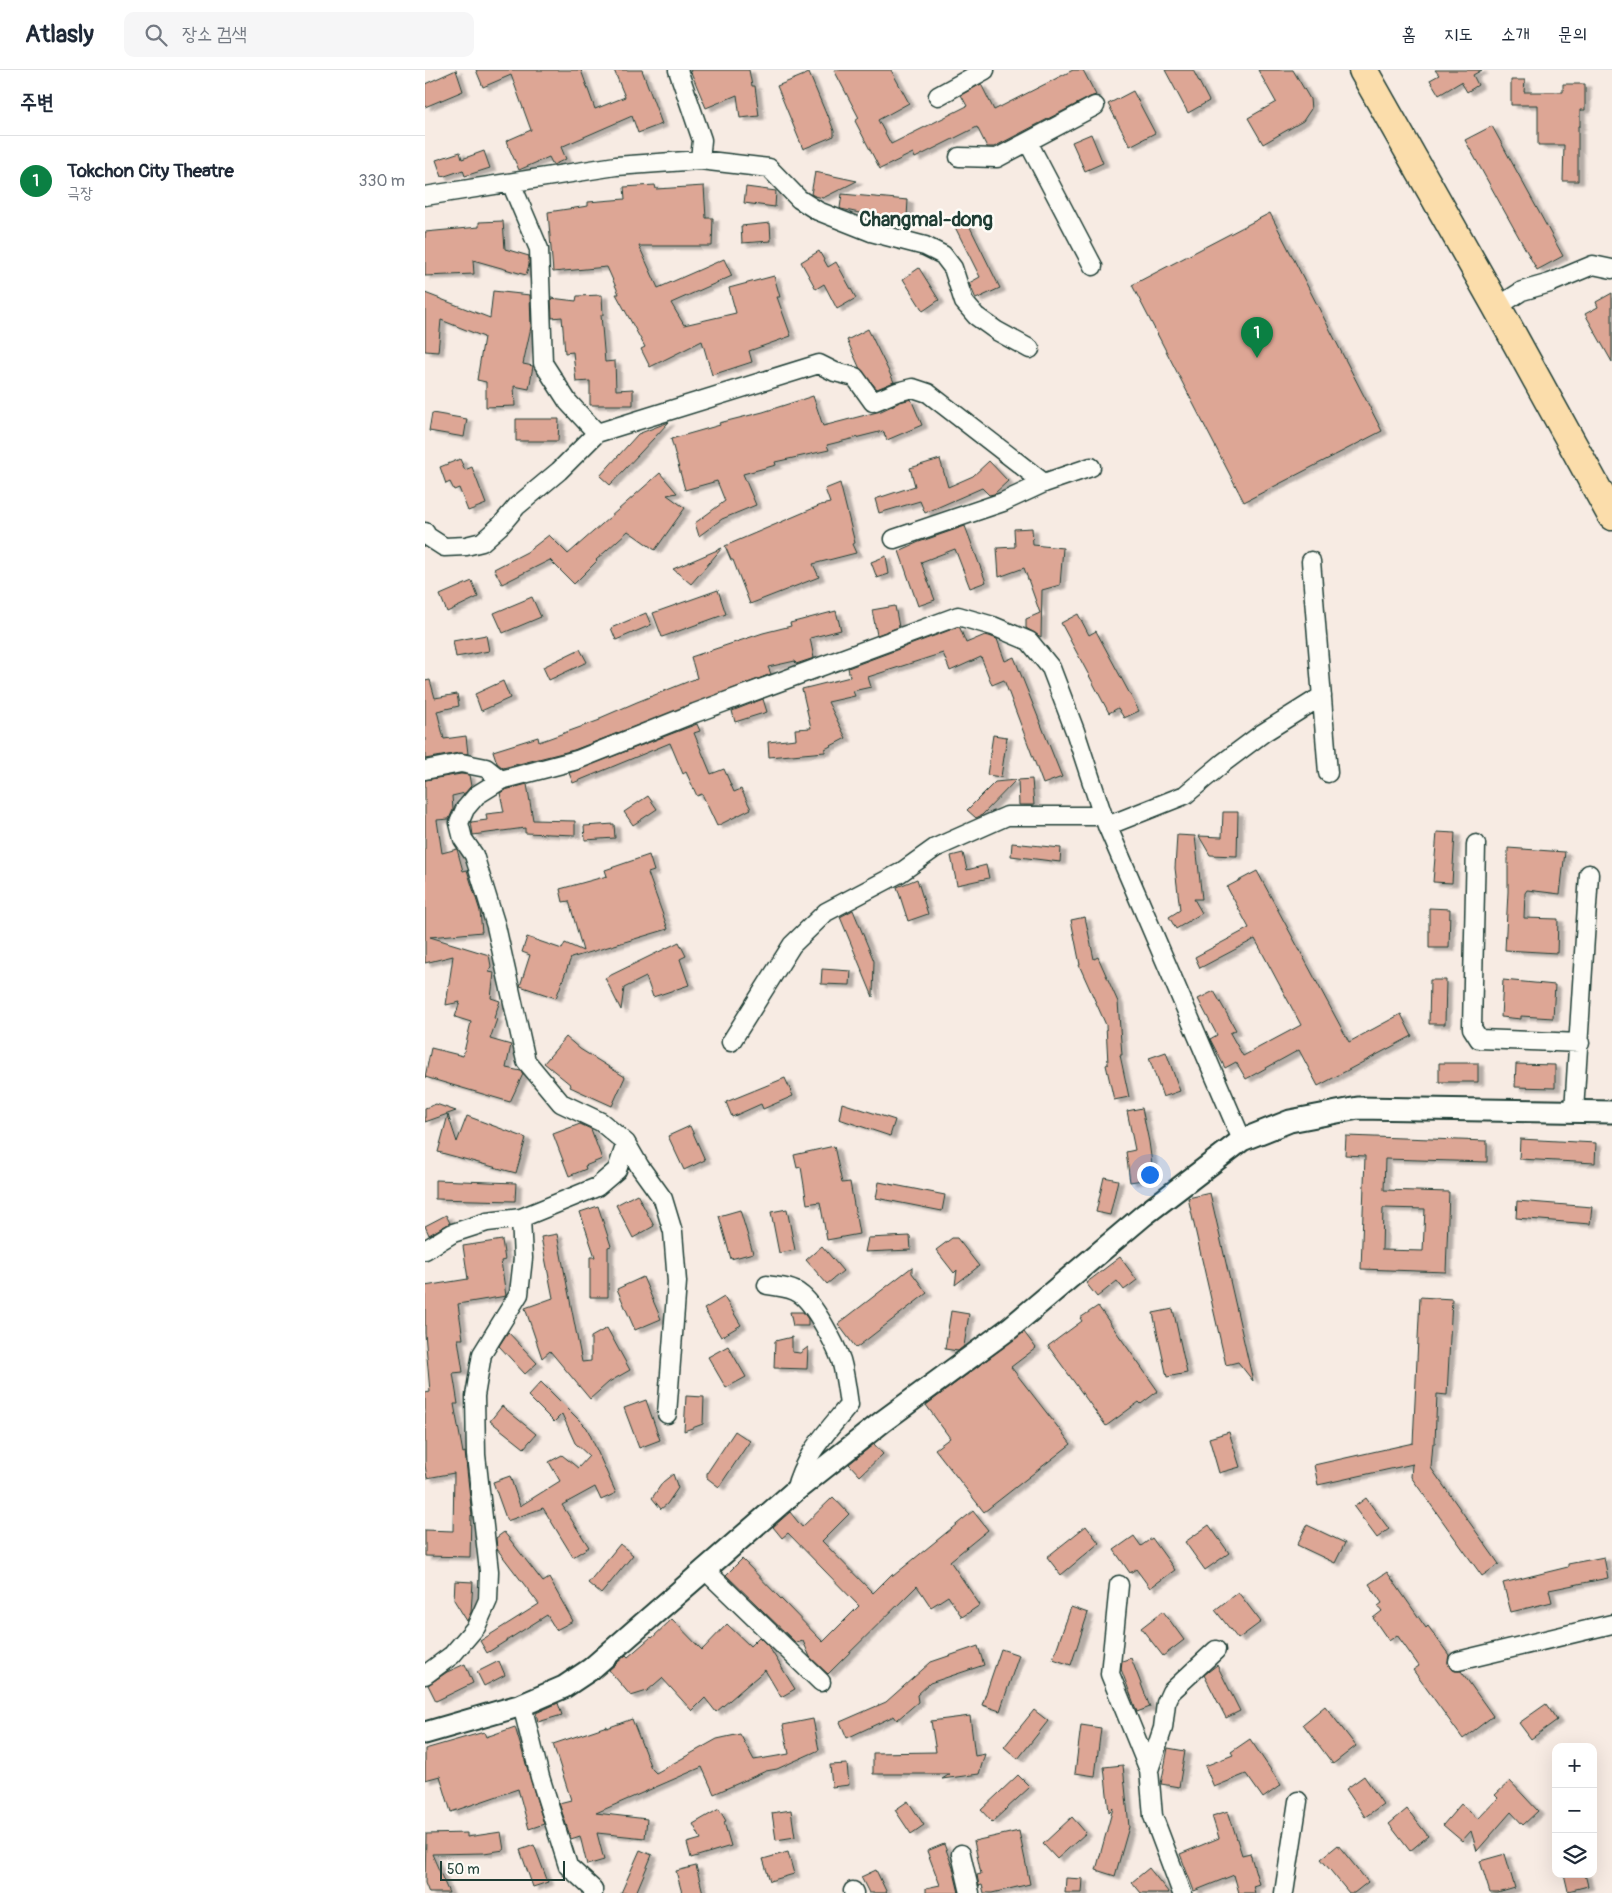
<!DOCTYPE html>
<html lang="ko">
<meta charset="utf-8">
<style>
:root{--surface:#fff;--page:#f6f6f7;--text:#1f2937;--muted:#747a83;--line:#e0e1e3;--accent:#0b8043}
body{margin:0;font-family:Pangolin,"Poor Story",sans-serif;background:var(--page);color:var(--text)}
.controls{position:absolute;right:15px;bottom:15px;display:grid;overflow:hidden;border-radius:10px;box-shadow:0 5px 20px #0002}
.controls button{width:45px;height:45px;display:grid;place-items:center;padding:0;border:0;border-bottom:1px solid var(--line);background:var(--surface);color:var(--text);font:25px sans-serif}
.scale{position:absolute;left:15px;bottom:12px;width:125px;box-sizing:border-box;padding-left:5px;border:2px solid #1f3d34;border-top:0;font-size:14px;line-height:18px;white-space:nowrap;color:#1f3d34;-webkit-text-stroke:4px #fdfcf7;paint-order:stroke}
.you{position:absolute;left:724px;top:1104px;width:18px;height:18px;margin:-12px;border:4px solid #fff;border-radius:50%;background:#1a73e8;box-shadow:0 0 0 8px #1a73e833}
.badge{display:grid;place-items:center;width:32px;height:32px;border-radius:50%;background:var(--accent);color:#fff;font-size:16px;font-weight:700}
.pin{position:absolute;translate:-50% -41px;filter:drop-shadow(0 1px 2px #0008)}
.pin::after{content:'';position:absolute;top:26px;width:18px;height:15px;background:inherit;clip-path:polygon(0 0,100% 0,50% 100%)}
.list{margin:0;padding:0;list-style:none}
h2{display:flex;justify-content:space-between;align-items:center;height:65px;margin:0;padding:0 20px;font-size:21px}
h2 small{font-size:16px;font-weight:400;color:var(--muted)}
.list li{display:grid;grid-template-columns:32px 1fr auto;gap:15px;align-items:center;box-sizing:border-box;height:90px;padding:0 20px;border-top:1px solid var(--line)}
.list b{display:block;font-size:19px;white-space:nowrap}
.list p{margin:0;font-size:16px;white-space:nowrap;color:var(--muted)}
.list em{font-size:16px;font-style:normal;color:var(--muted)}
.icon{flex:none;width:28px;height:28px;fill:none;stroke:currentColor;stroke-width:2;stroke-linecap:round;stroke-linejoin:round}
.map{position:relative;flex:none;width:1187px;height:1823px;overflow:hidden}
header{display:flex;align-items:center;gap:30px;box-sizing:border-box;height:70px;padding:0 25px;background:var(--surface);border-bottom:1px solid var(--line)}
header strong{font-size:24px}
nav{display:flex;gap:28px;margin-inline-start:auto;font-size:18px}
.search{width:350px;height:45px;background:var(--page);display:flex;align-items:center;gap:12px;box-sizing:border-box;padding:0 18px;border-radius:10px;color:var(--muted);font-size:19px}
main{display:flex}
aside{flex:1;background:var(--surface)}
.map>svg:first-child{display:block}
</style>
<header>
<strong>Atlasly</strong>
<div class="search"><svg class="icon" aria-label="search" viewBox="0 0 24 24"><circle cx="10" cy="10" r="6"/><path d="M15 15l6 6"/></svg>장소 검색</div>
<nav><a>홈</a><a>지도</a><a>소개</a><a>문의</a></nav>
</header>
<main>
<aside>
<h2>주변<small></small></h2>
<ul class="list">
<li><span class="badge">1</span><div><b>Tokchon City Theatre</b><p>극장</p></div><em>330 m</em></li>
</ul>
</aside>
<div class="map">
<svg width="1187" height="1823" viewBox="0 0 1187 1823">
<defs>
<filter id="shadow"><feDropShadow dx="5.5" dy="3" stdDeviation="1" flood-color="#0004"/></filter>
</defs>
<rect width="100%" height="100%" fill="#f7ebe3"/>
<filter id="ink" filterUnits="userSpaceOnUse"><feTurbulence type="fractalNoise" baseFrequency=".02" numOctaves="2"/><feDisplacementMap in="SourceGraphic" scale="10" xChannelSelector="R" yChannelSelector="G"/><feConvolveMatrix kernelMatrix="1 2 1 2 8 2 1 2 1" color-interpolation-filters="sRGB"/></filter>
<g filter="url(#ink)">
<path fill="#dda695" stroke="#1f3d34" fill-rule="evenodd" filter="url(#shadow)" d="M31,0L38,21L0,37V14Z
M51,0H156L170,39L200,27L189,0H217L237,54L213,63L207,46L136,77L141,89L128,95L124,87L94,100L81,71L106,60L86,5L58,17Z
M265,0H324L327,16H330L334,46L315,48L312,25L281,38Z
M409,0H466L484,33L453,50L466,74L542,36L536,25L556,14L569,40L648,0H658L671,25L665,27L569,77H562L552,57L490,88L488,83L455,99L430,51L434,48Z
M740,0H768L784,31L763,43Z
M833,0H868L885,29L886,39L878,51L838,74L823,48L851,32Z
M1010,0H1057L1048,5L1053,15L1042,22L1036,12L1014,25L1005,10L1014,5Z
M384,3L402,46L403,45L409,61V66L378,79L352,16Z
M1086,10H1100L1099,22H1138V14H1160V40H1155V56H1153V111H1138L1139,75H1113V35H1086Z
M708,21L730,63L705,76L683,34Z
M1067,56L1138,186L1112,200L1040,70Z
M666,64L678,93L660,101L647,72Z
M59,81L65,98L40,106L38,100L17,107L11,90L35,82L37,89Z
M390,102L432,111L398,128L390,126L386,124Z
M230,115L231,119L279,116L281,148H288L287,176H214L233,218L299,189L307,206L246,233L259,255L311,243L304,218L349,206L355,227H352L366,266L324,281L327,292L287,305L277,271L225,297L216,279L220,277L191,224H194L182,197L128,202L123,142L163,136V132L200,129L199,117Z
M321,117L351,121L350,137L319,133Z
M417,124L483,130L482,147L439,144L416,139L415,138Z
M845,143L957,361L819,432L707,215Z
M541,149L575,218L551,229L544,213L555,207L529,155Z
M78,151L80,179L104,186V195L101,205L48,190L49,204L0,206V162L54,157V152Z
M345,153L346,171L317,173L316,156Z
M394,181L403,197L411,192L431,228L412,239L399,214L391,219L376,192Z
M494,198L514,230L498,241L478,209Z
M68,221L105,225L106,257L98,294L108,296L104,319L89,316L90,336L61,337V312L52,310L59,267L16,250L13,282L0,281V223L65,248Z
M1187,223V292L1160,244L1173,237L1171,232Z
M177,225L178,245H176L180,292L190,291L191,320L208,319V335H165V311L151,312L148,282L140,283L137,247L127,248L126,228L151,231L152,226Z
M443,259L469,312L452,319L435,299L422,270Z
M388,326L398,356L456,341L475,332L486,329L497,355L462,370L458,361L402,375L404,380L350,392L351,395L318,404L331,435L297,449L274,466L270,453L300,431L292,411L260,420L246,369L295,355L294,353L338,342Z
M7,343L42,349L39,367L4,361Z
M91,349H134L133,371H91Z
M244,352L185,415L175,406L213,364Z
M35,389L40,400L47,397L61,434L43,441L34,418L29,420L25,412L21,414L15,397Z
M515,389L523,417L548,406L564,391L583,411L569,424L564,425L557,418L500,443L495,431L454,443L450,429L490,416L485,398Z
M235,403L252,423L242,425L260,438L230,480L203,461L171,490L172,491L149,514L125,490L77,514L69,499L102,482L124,465L143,484Z
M415,413L430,473L427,474L431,483L388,494L394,507L325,534L308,490H306L300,476L396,435L405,433L400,419Z
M540,456L561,512L545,518L530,479L496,492L510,530L493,536L474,481L494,472Z
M607,458L608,475L638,478L635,515L617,520L616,567L601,558V549L615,543L599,498L574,507L572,478L590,477L589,459Z
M297,478L266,514L248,499Z
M461,486L464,504L452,508L446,492Z
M47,511L53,527L22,542L15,525Z
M293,520L301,544L237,567L228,543Z
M107,527L116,547L78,563L69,543Z
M470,536L474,557L452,565L447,540Z
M411,541L416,560L385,568L389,588L371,594L370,591L343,597L346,604L149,680L78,698L72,693L68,681L113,667L114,672L175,650V648L212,632L272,608L266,587L338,563L366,556L365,553Z
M221,543L226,555L191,570L186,558Z
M653,544L664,565L671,561L714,641L699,648L693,638L684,643L636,553Z
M533,557L535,558L541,573L560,565L564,566L572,569L580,591L589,587L637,707L618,714L579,610L567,615L556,587L525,601L518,583L443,607L446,617L428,621L430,626L403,632L421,668L400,679V682L344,687L343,672L371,669L370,659L386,658L377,619L425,607L423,598Z
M61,565L64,581L31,587L28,571Z
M155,579L162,592L124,610L118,597Z
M5,610L10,628L32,624L34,636L12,641L19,669L41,666L43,684L34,683L0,689V611Z
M78,611L85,628L56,641L50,624Z
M338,629L342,642L310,652L307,641Z
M272,654L275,661L269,663L286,704L299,699L309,722L316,719L326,739L292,756L277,724L272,726L261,702L258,704L245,673L148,713L144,703Z
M568,665L582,667L576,707L562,705Z
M36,704L44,705L46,716L40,723L27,726L28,740L24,749L12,750L17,783L32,779L38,801L42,800L55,841L57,862L5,867L64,885L66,896L64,902L69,903L66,928L75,931L69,948L72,949L65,969L86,975L81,998L96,1001L98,1004L85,1032L0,1007L6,978L38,986L46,952L30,947L35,932L21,935L28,886L0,893V710Z
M607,709L609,735H594L593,710Z
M591,710L557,745L551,748L542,740L570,712Z
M102,714L108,750L150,751V765L100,763V758L48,765L46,752L62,750L61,744L79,742L75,723L80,720Z
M223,726L232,739L208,755L199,742Z
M798,742H813L812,786L785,785L774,766L797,767Z
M189,754L190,768L160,770L159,756Z
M1012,762L1030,763L1027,813L1008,812Z
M752,765L770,766L777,829H769L777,843L751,859L744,847L755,840L750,798Z
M587,773L636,778L635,792L586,786Z
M1083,778L1140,782L1135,824L1102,820L1100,823L1099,848L1133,849L1132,883L1080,880L1083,822Z
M538,783L542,800L561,795L564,808L532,815L526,786Z
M224,785L229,801L223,803L243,859L146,888L131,928L95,916L105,885L97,882L102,867L137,879L140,873L158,881L144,831L138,832L135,819L182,806L180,800Z
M832,801L924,972L976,944L987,966L893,1016L874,980L821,1009L811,992L800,998L785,969L792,965L773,929L789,921L811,960L805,963L818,986L876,955L830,869L775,898L770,887L824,858L802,817Z
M492,809L503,844L483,851L472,817Z
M1004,838L1025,839L1024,878H1004Z
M428,840L449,891L448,927L415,847Z
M660,847L669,889L673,887L693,932L697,985H695L704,1027L689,1030L681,995L683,994L681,955L654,895H655L646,850Z
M254,872L261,886L255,889L264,915L228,927L221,907L199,918L196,940L180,908Z
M397,899L426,901L425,915L396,914Z
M1005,910H1021L1020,954H1004Z
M1078,910L1130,915L1128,948L1096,946V949L1076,947Z
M141,967L155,979L200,1007L187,1036L145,1017L146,1015L119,993Z
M741,982L755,1021L738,1027L724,988Z
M1014,993H1053V1012H1014Z
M1091,994L1130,995V1018L1090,1017Z
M360,1008L368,1026L338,1039L336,1034L307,1047L301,1032Z
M417,1033L470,1050L465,1066L414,1049Z
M11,1034L31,1041L0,1052V1038Z
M717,1038L724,1072L729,1108L705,1112L701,1082L710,1080L702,1041Z
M23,1045L32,1072L42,1046L101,1068L91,1103L13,1082Z
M155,1054L166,1059L177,1089L160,1096L161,1099L144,1106L128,1064Z
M265,1056L280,1090L259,1100L243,1066Z
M921,1066L1062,1071V1092L960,1089L959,1120L1024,1122L1021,1202L936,1199L940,1086L920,1085ZM958,1138L1000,1139L998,1181L957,1180Z
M1095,1069L1171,1073L1170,1093L1094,1089Z
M409,1076L417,1113L425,1112L434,1164L402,1170L395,1132L382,1134L376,1097L372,1098L369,1085Z
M679,1107L693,1110L685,1145L671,1142Z
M10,1110L91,1113L90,1131L10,1129Z
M454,1112L520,1125L517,1141L451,1128Z
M785,1123L828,1311L813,1292L801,1295L763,1128Z
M212,1124L229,1156L208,1168L191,1135Z
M1092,1131L1167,1137L1165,1154L1091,1148Z
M173,1136L186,1176L183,1177V1227H165V1187H170L155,1142Z
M362,1139L370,1180L354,1183L346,1142Z
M315,1140L328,1183L306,1189L294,1146Z
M21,1145L25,1153L4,1165L0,1156Z
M132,1164L157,1292L166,1291V1267L182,1258L205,1300L184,1312L165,1329L125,1281L117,1288L100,1238L128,1228L116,1167Z
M485,1166L486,1180L440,1182L443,1168Z
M527,1168H532L554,1196L530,1215L532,1200L529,1203L511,1180Z
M77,1170L80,1190L76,1191L81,1226L33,1234L38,1269H33L38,1302L28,1303L33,1334H29L38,1383L40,1382L47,1446L46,1445L45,1487L0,1486V1460L28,1461L29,1403L2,1408L0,1395V1323L5,1322L0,1263V1216L43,1209L38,1176Z
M397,1176L418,1201L402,1214L381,1190Z
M695,1187L712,1210L699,1220L692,1211L672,1227L661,1213Z
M487,1197V1203L502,1223L431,1278L413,1254Z
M218,1207L236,1249L210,1260L192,1219Z
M299,1227L316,1255L296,1267L279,1239Z
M995,1227L1027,1229L1022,1325L1012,1324L1010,1373H1008L1006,1398L1074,1494L1057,1506L986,1407L987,1395L988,1394L893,1415L889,1395L988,1373Z
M673,1236L733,1321L716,1334L714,1332L681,1356L623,1276L657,1251L655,1248Z
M748,1239L762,1303L742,1307L728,1243Z
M526,1241L544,1244L539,1276L533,1281L520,1279Z
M365,1242H378L383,1249V1256H368Z
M83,1262L112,1293L100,1304L74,1276Z
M599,1262L611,1278L586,1297L646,1374L559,1442L510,1379L525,1368L501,1335Z
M367,1267V1282L375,1283L383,1277L382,1299L349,1298L350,1271Z
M303,1276L321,1307L301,1318L283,1287Z
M116,1312L162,1358L191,1423L176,1430L170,1417L137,1435L164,1477L148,1487L118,1438L82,1451L68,1412L85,1406L95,1436L135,1411L124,1392L137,1385L153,1398L164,1386L150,1373L137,1344L129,1352L103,1326Z
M261,1326L279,1327L278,1354L259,1361Z
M221,1330L235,1370L214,1378L199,1338Z
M77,1336L111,1364L99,1378L65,1351Z
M310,1361L325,1371L294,1417L282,1408V1403Z
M804,1362L815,1397L794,1403L784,1368Z
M449,1374L458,1384L435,1406L424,1394Z
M248,1404L253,1418L242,1434L236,1439L227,1428L238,1412Z
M408,1427L424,1444L397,1471L448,1523L467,1504L468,1506L548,1441L563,1460L525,1491L555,1535L537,1547L523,1526L506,1537L492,1516L403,1604L385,1587L378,1571L371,1573L301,1505L317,1489L398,1572L434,1536L363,1463L357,1468L348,1457L365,1442L377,1457Z
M941,1428L964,1459L952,1468L929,1437Z
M784,1455L804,1483L780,1500L760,1472Z
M882,1455L920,1473L910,1493L872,1475Z
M661,1456L674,1473L636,1505L622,1487Z
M79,1462L118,1512L124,1508L148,1551L131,1560L122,1545L62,1583L55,1571L114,1534L72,1479L71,1468Z
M709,1466L716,1476L727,1468L750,1500L725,1518L711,1499L705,1503L689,1480Z
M195,1474L208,1485L176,1524L163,1513Z
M1179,1487L1183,1508L1124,1520L1127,1532L1086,1542L1078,1513L1143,1497V1494Z
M962,1502L1001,1558L1003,1556L1024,1585L1023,1593L1025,1598L1030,1601H1036L1068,1646L1038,1669L988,1600L994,1596L972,1565L964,1571L948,1548L957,1541L953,1536L957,1533L944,1514Z
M30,1511L48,1512L46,1542L42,1551L29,1530Z
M813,1522L836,1552L813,1569L790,1540Z
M646,1537L663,1543L646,1595L628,1589Z
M738,1541L759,1570L738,1586L716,1558Z
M247,1549L277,1580L302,1554L325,1576L334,1567L344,1577L370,1619L356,1627L340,1600L291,1642L280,1628L267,1641L237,1608L222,1621L206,1626L184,1600L201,1585L203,1587L226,1567L227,1568Z
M553,1576L559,1595L505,1613L492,1625L493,1632L472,1650L469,1646L422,1668L415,1652L461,1632L506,1592Z
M576,1579L594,1585L575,1641L557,1635Z
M706,1588L725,1637L712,1642L696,1599L697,1591Z
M74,1591L80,1605L59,1616L52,1602Z
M40,1594L48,1613L11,1631L3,1615L22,1602Z
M792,1595L815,1641L801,1648L779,1605Z
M133,1633L137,1645L113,1652L111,1643Z
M1121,1634L1132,1650L1106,1669L1094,1653Z
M900,1636L931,1676L908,1694L878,1654Z
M609,1640L623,1651L593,1689L579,1677Z
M545,1646L550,1686L560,1684L554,1704L517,1709L525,1704H448V1683L511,1682L506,1651Z
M207,1649L226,1698L231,1703L292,1669L315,1664L329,1690L364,1684L358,1655L388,1649L394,1680L352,1699L341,1701L289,1724L277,1697L171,1743L222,1749L220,1768L172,1763L179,1790L162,1795L155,1766L146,1769L134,1733L146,1730L128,1674L182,1656V1658Z
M656,1655L676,1658L670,1706L650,1703Z
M90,1657L119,1754L104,1759L93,1719L26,1742L15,1706L0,1710V1679L59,1662L61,1667Z
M825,1669L856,1715L838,1728L821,1704L789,1717L780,1696L808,1685L806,1682Z
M743,1678L760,1681L754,1717L736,1714Z
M422,1694L424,1715L407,1717L405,1695Z
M698,1695L704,1757L690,1806L671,1800L688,1738L684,1742L679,1697Z
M593,1705L605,1717L567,1752L556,1740Z
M939,1706L958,1734L940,1747L921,1719Z
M1085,1711L1113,1741L1098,1755L1086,1742L1052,1781L1046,1761L1037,1771L1018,1755L1036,1734L1053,1749L1073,1728L1070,1725Z
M483,1731L499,1755L486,1764L470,1740Z
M294,1739L301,1751L299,1752L306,1776L266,1788L262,1773L276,1769L268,1754Z
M982,1739L1003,1766L985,1781L964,1754Z
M366,1740L370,1767L351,1770L347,1743Z
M803,1741L817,1785L825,1783L834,1814L828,1816L830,1823H814L809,1805L769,1821L755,1784L794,1768L787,1746Z
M647,1747L661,1763L632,1789L618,1774Z
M594,1761L605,1814L567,1823H559L557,1815L554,1816L552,1805L556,1804L549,1771Z
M76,1762L79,1780L59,1783L7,1784L24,1823H4L0,1813L1,1764L42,1763V1767Z
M519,1774L528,1798L534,1823H501V1818L515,1815L502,1781Z
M109,1775L123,1812L108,1817L95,1780Z
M913,1775L943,1812L929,1823H924L896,1789Z
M215,1780L227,1785L211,1823H196Z
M363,1782L369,1804L345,1811L338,1789Z
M1080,1784L1090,1818L1073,1823H1065L1055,1791Z
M271,1796L278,1823H257L251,1801Z
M724,1798L744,1823H716L707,1812Z
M451,1800L462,1823H444L436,1807Z
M1139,1804H1160L1163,1816L1143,1821Z
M641,1808L658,1809L657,1823H640Z"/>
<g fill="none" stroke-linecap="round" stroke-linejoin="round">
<g stroke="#1f3d34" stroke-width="21">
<path id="minor" d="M253,0L277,70L275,90
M513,26L560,0
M603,72L668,196
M534,87L572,88L670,36
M86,113L114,179L118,293L143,332L172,363
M0,126L191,96L275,90L344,98L374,129L393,141L446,162L500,176L518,185L528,198L539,232L551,246L572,261L605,279
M1072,237L1097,221L1125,213L1168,195L1187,199
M0,462L2,466L19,477L41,476L57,472L76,455L92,436L134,401L172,363L394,294L410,302L430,307L448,332L472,322L488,318L503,323L619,413
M469,469L578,432L619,413L666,397
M886,491L903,703
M0,700L36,693L61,698L76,710L152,690L270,643L533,546L568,556L604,571L626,598L650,661L678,746L817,1070
M76,710L52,725L40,739L34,753L38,769L49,785L71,856L101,991L136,1033L176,1052L201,1073L215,1097L238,1129L248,1162L252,1212L242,1344
M682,756L760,725L798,693L838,663L897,626
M1051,774L1047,958L1054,969L1155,973
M306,972L367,875L401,842L475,803L510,778L582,746H678
M1149,1041L1164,804
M0,1180L28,1163L62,1152L96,1148
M342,1215C353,1217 366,1217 375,1224C389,1233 410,1274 416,1290C420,1304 422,1320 424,1335C402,1362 378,1386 370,1421
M279,1499L396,1612
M694,1515L685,1604L724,1700L728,1746L757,1823
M1033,1591L1187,1554
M0,1605L27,1585L51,1557L63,1530L64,1501L51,1385L50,1326L57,1284L94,1224L98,1188L96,1148L172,1117L192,1100L201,1073
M97,1635L115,1707L143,1796L168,1819V1823
M724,1700L738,1658L741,1633L746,1622L791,1580
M536,1784L545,1823
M428,1821L429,1823
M859,1823L873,1731"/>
</g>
<g stroke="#1f3d34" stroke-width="25">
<path id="tertiary" d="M0,1663L97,1635L139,1617L166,1599L370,1421L457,1352L585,1258L719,1145L817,1070L865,1051L933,1038L1187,1042"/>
</g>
<g stroke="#1f3d34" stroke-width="31">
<path id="primary" d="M938,0L1072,237L1187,446"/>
</g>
<use href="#minor" stroke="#fdfcf7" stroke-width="18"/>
<use href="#tertiary" stroke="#fdfcf7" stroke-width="21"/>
<use href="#primary" stroke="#fbddab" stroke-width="28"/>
</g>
</g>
<g text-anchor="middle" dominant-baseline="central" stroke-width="5" stroke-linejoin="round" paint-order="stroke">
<g font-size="20" font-weight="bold" fill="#1f3d34" stroke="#fdfcf7">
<text x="501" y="149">Changmal-dong</text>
</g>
</g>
</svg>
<div class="controls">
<button>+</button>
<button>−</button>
<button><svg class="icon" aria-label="layers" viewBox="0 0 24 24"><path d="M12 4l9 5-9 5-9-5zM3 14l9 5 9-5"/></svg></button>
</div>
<div class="scale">50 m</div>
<div class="you"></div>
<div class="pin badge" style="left:832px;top:288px">1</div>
</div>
</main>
